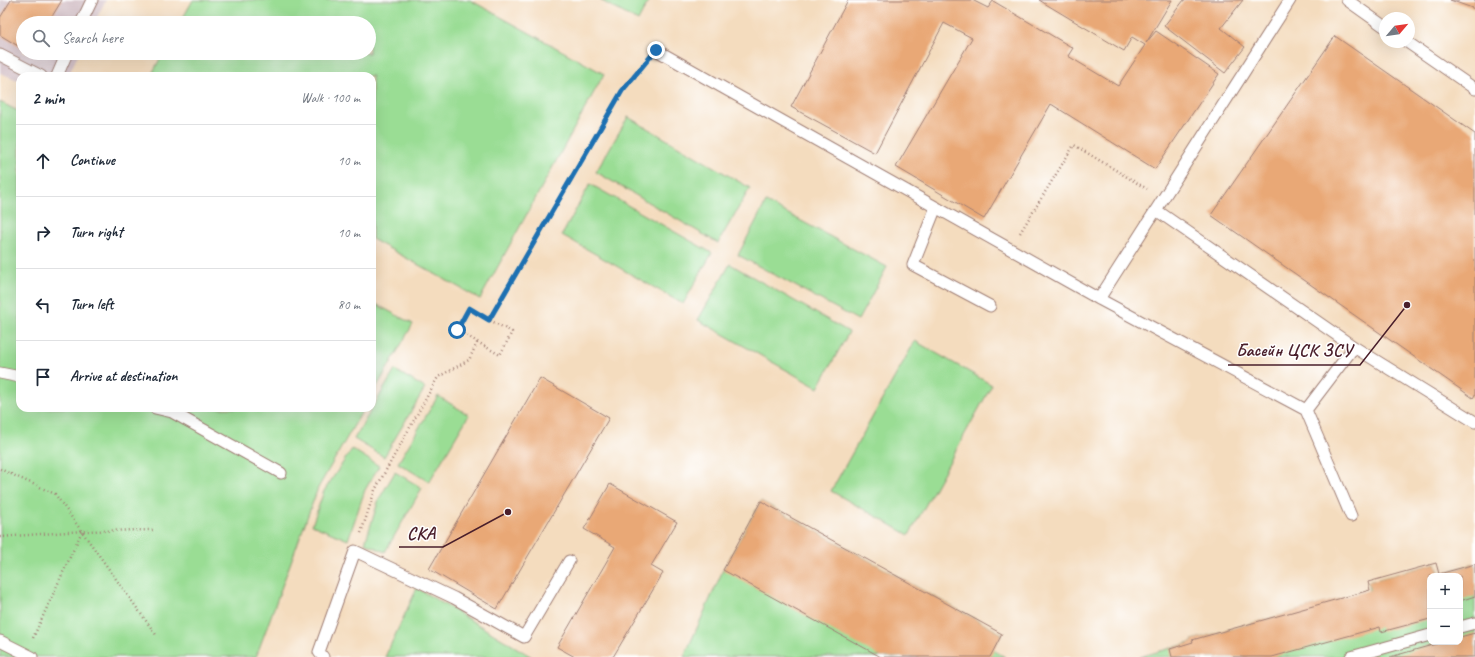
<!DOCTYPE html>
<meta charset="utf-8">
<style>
:root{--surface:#fff;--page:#f6f6f7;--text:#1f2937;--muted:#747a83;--line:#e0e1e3}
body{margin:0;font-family:Caveat,sans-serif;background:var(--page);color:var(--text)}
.controls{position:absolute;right:12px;bottom:12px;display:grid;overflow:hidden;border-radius:8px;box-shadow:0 4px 16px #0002}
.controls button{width:36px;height:36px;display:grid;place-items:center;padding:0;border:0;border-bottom:1px solid var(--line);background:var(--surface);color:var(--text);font:20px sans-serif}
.compass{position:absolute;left:1379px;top:12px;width:36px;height:36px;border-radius:50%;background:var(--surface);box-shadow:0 4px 16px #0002;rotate:61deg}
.stop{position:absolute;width:12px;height:12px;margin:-9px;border:3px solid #1f6fb2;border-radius:50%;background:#fff}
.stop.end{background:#1f6fb2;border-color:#fff;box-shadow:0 1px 4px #0008}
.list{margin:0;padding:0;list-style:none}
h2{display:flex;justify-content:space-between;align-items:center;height:52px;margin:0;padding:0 16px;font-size:17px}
h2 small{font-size:13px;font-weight:400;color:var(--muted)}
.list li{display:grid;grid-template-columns:26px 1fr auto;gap:12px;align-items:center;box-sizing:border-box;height:72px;padding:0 16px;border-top:1px solid var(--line)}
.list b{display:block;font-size:15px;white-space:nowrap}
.list em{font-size:13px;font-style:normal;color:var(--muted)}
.icon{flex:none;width:22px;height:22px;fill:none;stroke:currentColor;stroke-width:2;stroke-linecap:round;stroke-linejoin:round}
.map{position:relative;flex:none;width:1475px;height:657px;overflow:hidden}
.search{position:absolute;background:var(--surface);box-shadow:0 4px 16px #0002;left:16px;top:16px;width:360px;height:44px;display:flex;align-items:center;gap:10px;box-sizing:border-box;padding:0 14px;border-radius:22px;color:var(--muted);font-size:15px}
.panel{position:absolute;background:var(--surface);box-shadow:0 4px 16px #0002;left:16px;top:72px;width:360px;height:340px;border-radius:12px}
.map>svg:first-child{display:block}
</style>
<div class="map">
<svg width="1475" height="657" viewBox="0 0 1475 657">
<rect width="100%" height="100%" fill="#fff"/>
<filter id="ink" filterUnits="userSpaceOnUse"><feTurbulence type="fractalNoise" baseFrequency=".025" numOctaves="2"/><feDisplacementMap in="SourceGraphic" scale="8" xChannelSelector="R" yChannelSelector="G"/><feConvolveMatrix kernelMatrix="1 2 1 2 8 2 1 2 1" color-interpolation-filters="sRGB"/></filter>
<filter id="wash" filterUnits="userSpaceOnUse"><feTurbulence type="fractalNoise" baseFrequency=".012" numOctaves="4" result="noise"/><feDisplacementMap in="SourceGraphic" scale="16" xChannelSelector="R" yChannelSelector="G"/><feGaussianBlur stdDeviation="0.9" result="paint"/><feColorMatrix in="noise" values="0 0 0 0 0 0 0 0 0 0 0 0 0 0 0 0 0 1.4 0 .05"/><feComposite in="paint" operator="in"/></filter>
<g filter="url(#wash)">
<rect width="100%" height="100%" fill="#f4dcbe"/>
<path fill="#d2bec5" d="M0,0H106L94,23H23V53H79L68,76H20V81L0,73Z"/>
<path fill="#9add94" stroke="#727e60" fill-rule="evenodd" d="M193,0H470L604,74L480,299L372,239V76H151L163,53H369V23H180Z
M600,0H649L638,21Z
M0,102L20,112V408H364L318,488L256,657H0Z
M628,117L750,188L718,243L596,172Z
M590,184L712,253L683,304L562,235Z
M766,202L887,267L858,320L738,255Z
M730,264L849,332L818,388L698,320Z
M372,302L413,324L372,395Z
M915,341L992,385L909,535L831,491Z
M395,370L425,388L384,457L354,439Z
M438,396L469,415L429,482L398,463Z
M352,449L379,466L365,490L348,540L312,525L324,491Z
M395,472L422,488L385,552L365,543L379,499Z
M761,501L1002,634L993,650L1005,657H684L723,570Z
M1436,563L1439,574L1475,564V657H1139L1193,642L1192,640L1369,591L1368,582ZM1430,576H1460V642H1430Z
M417,588L532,657H385Z"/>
<g id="blocks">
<path fill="#e9a876" d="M11,0H62L48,23H23V49L0,35V18Z
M848,0H972L988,8L993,1L1073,48L1068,56L1118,86L1145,45L1132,37L1124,51L1039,0H1172L1146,43L1156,31L1219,74L1155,169L1051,104L984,219L896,167L972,38L944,23L875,153L791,107Z
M1184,0H1243L1221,28L1245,47L1225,73L1164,26Z
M1450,0H1475V9Z
M1335,36L1475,134V395L1473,398L1211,215Z
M540,378L609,418L497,609L429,569Z
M610,484L677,522L651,566L663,573L613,657H575L557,647L615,547L584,529Z
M761,501L1002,634L990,657H881L723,570Z
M1436,563L1439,574L1475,564V596L1460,601V576H1430V619L1381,632L1380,627L1272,657H1172L1170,649L1193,642L1192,640L1370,590L1368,582Z
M1475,633V657H1390L1443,642H1460V637Z"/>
</g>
</g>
<g filter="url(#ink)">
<use href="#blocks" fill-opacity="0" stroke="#9f7e74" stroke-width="1"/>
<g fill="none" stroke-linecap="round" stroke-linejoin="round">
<g stroke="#9f7e74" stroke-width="13">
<path id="service" d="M1347,0L1385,27
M81,23L92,0
M1407,42L1475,89
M656,50L1099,299L1306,410L1351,516
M0,55L41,76
M57,76L67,53
M936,207L913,265L990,306
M1156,210L1354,347L1475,422
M1099,299L1290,0
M0,373L20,377
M155,408L172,412L281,473
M1306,410L1354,347
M1460,627L1475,623
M0,641L32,657
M323,657L319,652L355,551L454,598L524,637L569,561
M1351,657L1430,635"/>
</g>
<path stroke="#9f7e74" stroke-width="2.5" stroke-dasharray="1 3" stroke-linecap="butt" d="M1020,233L1074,145L1147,189
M469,309L512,332L500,355L457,330Z
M489,320L622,91L644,64
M0,469L55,494L157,636
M361,533L375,490L438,377L469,360L478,341
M0,537L82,531L155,530
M33,638L82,531"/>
<use href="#service" stroke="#fff" stroke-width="11"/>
</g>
</g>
<g fill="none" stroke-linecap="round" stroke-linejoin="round" filter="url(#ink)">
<path stroke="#1f6fb2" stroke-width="5" d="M457,330L469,308L489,320L622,91L656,50"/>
</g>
<path fill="none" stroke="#4a1f2b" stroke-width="1.5" d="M1407 305L1360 365H1228M508 512L443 547H399"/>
<g fill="#4a1f2b" stroke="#fff" stroke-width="1.5">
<circle cx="1407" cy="305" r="4"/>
<circle cx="508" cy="512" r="4"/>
</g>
<g font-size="18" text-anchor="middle" font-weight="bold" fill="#4a1f2b" stroke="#fff" stroke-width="3" stroke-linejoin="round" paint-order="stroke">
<text x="1294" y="356">Басейн ЦСК ЗСУ</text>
<text x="421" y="539">СКА</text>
</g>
</svg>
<div class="controls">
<button>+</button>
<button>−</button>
</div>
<svg class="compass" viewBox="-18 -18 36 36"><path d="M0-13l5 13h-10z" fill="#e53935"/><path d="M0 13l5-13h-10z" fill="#747a83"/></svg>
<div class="stop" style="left:457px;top:330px"></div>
<div class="stop end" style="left:656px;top:50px"></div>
<div class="search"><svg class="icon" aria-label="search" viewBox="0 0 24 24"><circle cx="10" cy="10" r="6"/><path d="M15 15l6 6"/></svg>Search here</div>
<section class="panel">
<h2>2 min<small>Walk · 100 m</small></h2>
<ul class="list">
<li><svg class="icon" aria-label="ahead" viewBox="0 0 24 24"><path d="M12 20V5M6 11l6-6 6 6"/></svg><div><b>Continue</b></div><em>10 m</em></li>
<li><svg class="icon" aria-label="right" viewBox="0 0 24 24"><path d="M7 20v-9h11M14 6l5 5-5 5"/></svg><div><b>Turn right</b></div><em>10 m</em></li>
<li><svg class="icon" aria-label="left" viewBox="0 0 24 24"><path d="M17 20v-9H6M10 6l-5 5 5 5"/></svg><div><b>Turn left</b></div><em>80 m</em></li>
<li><svg class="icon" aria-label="arrive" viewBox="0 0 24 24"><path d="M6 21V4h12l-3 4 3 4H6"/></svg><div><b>Arrive at destination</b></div></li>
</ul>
</section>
</div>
